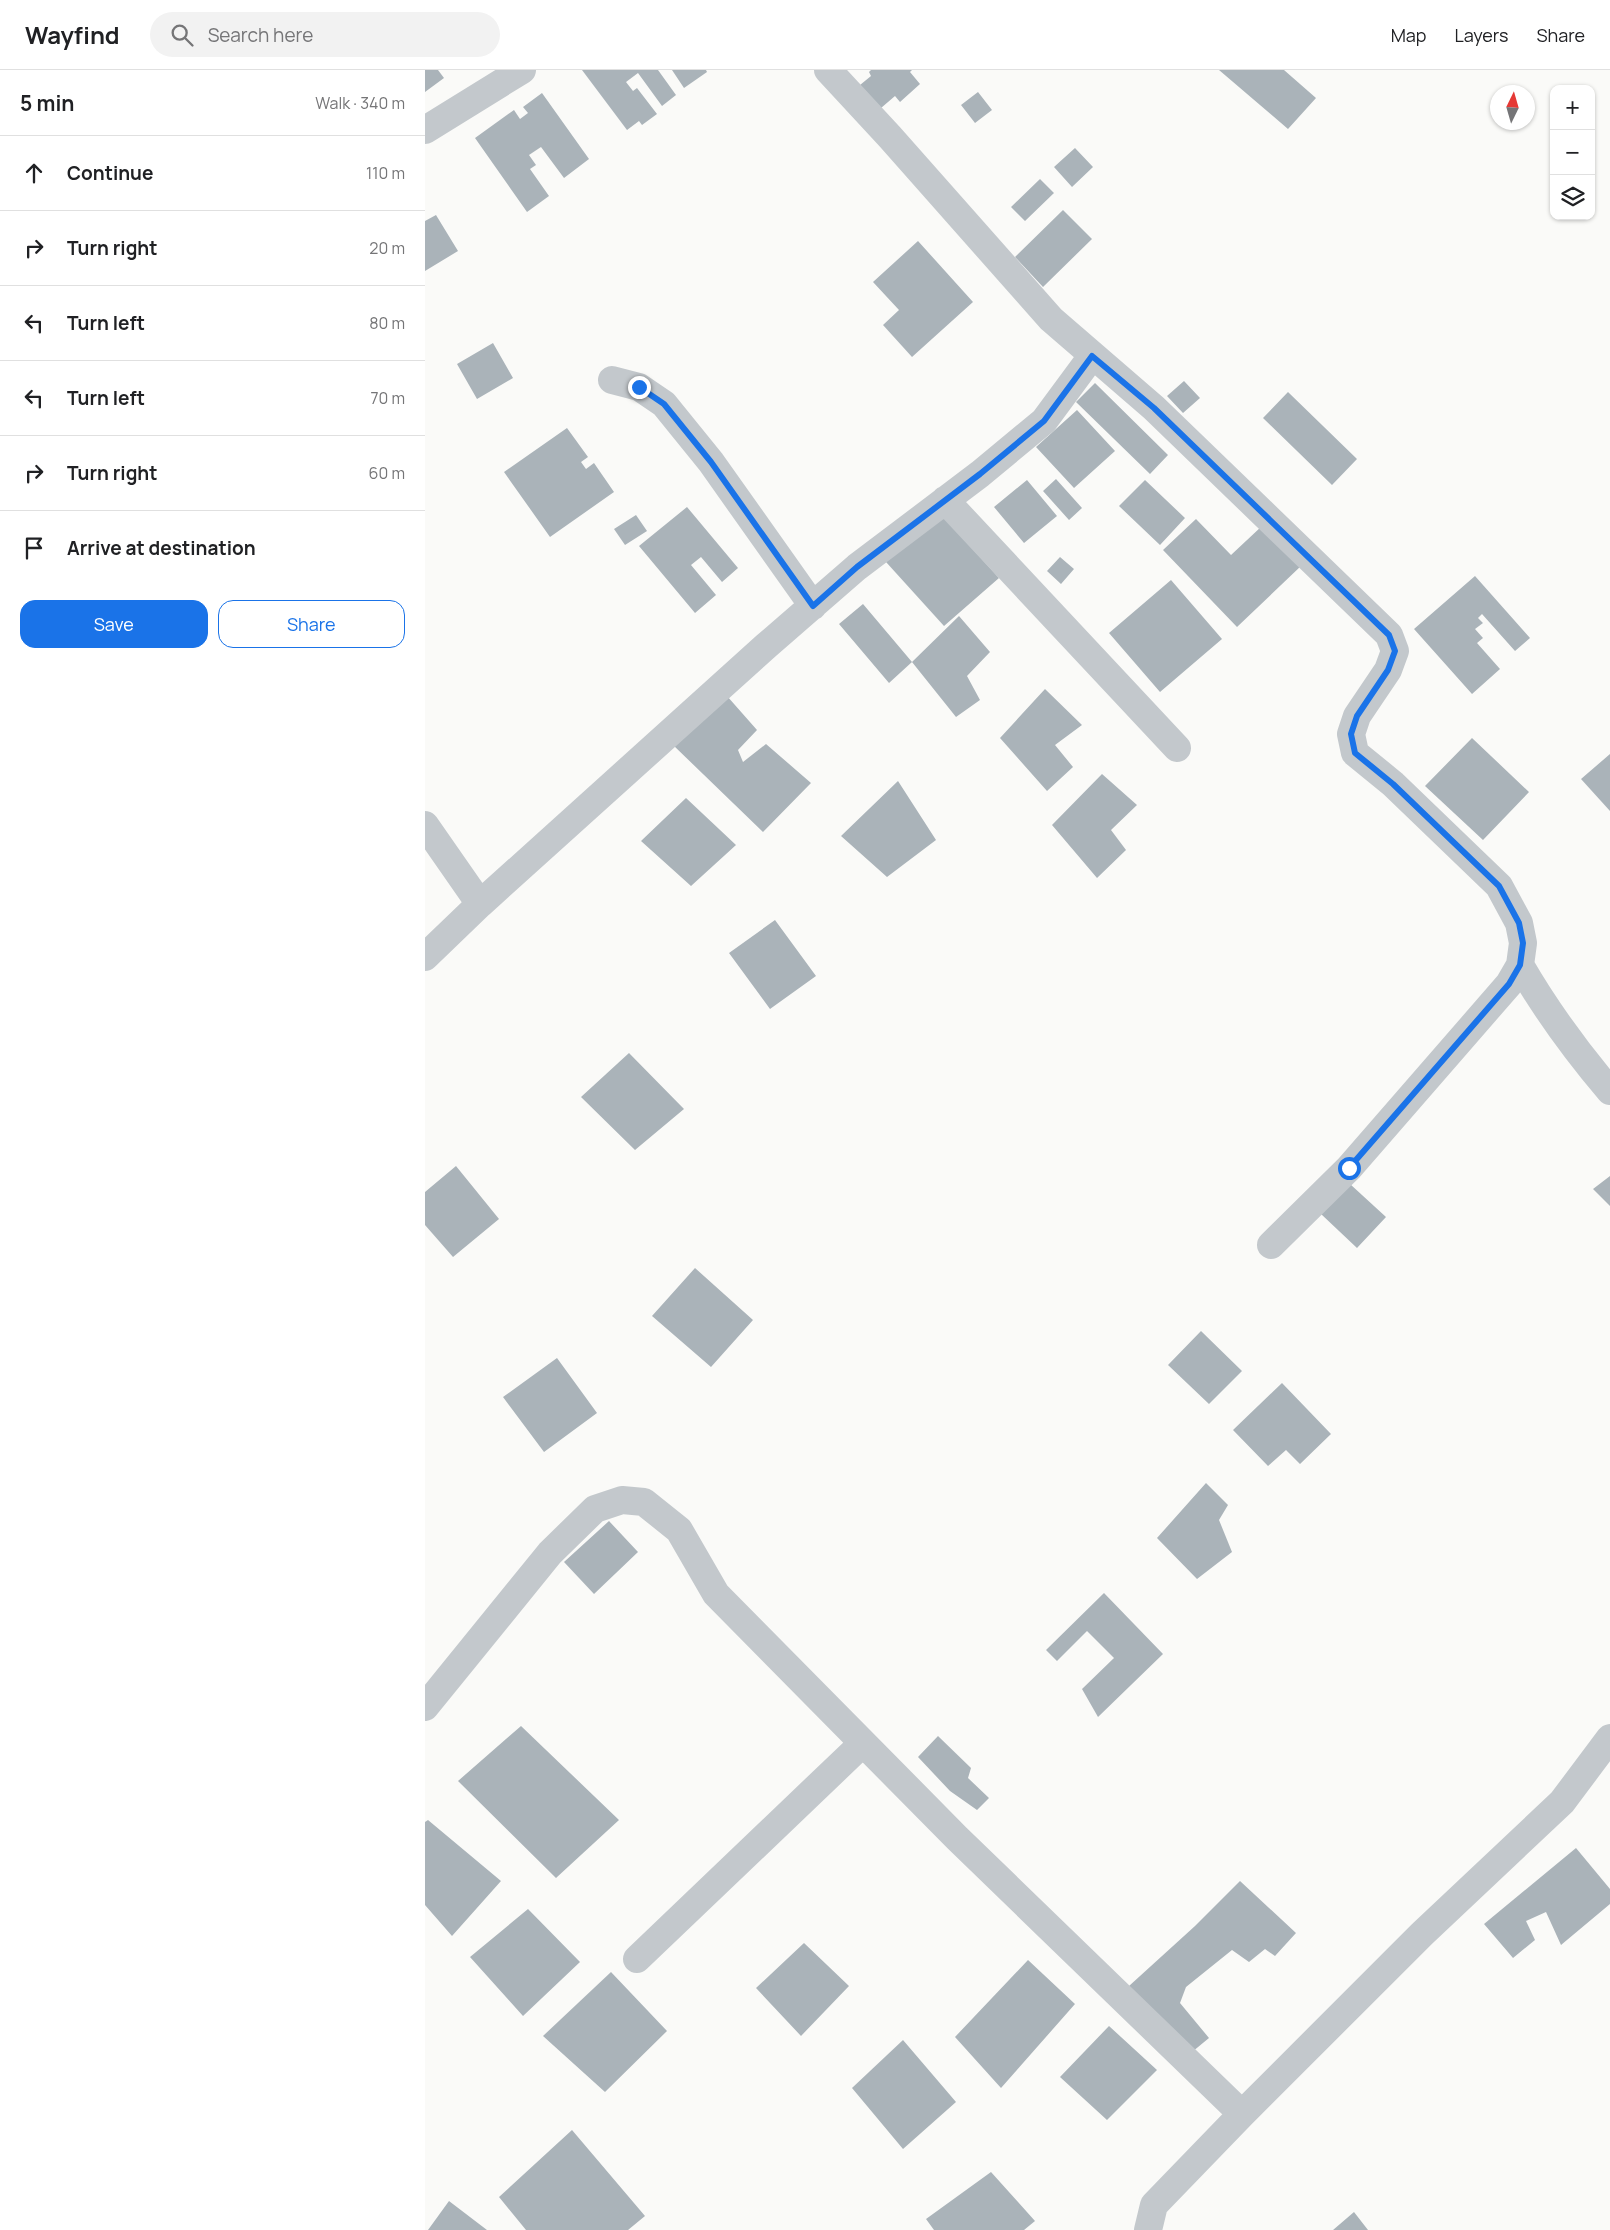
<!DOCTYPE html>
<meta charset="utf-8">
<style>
:root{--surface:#fff;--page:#f2f2f2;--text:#202124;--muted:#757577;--line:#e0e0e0;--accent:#1a73e8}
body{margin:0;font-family:Manrope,sans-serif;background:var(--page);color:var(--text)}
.controls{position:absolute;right:15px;top:15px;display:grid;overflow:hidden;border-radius:10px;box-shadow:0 1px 4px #0004}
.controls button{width:45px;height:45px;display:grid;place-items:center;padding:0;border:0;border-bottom:1px solid var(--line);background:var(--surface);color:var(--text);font:25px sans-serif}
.compass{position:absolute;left:1065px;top:15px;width:45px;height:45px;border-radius:50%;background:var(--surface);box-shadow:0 1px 4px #0004;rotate:5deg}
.stop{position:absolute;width:15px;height:15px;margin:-11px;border:4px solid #1a73e8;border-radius:50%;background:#fff}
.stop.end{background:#1a73e8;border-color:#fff;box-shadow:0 1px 5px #0008}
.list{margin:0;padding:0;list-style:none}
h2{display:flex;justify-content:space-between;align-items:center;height:65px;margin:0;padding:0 20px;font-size:21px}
h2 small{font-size:16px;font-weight:400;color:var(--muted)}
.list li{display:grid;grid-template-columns:32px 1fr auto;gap:15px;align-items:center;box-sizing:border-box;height:75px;padding:0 20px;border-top:1px solid var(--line)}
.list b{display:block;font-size:19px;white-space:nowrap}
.list em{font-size:16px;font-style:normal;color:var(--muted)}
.actions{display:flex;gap:10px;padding:15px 20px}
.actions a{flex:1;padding:11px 0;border:1px solid var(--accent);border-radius:15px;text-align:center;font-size:18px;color:var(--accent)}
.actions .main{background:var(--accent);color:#fff}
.icon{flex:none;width:28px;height:28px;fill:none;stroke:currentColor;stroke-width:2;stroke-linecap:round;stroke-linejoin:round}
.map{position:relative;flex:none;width:1185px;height:2160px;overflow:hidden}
header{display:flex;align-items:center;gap:30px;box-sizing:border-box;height:70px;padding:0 25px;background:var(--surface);border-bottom:1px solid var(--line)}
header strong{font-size:24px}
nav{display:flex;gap:28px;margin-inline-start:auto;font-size:18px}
.search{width:350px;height:45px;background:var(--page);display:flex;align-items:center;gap:12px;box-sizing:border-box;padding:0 18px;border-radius:28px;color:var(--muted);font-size:19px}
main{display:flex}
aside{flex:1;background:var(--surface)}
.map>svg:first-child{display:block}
</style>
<header>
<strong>Wayfind</strong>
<div class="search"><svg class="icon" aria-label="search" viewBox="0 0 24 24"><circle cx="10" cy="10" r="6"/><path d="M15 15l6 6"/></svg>Search here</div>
<nav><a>Map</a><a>Layers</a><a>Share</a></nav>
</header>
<main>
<aside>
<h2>5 min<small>Walk · 340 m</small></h2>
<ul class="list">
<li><svg class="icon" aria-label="ahead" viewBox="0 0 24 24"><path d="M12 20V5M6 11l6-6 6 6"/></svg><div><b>Continue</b></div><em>110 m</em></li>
<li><svg class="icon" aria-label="right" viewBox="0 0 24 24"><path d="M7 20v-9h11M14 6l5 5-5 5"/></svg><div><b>Turn right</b></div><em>20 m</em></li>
<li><svg class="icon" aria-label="left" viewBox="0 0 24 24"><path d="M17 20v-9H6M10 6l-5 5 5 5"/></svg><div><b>Turn left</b></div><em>80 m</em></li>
<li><svg class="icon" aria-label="left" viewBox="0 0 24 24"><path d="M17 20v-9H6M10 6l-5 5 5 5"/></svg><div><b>Turn left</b></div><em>70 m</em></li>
<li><svg class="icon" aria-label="right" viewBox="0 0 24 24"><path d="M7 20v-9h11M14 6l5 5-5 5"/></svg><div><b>Turn right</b></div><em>60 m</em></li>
<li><svg class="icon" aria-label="arrive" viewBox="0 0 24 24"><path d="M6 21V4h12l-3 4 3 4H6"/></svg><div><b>Arrive at destination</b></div></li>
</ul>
<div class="actions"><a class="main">Save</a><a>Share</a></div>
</aside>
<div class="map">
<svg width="1185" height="2160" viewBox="0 0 1185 2160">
<rect width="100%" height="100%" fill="#fafaf8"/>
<path fill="#aab3b9" d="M0,0H13L19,8L0,22Z
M157,0H233L251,25L237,36L213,3L201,12L208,21L212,18L232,44L217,55L214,51L202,60Z
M247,0H281L282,2L259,18Z
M446,0H487L485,2L495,14L475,32L470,26L456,38L435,15L446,6L444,2Z
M794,0H859L891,28L863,59Z
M553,22L567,40L550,53L536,35Z
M117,23L164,89L139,108L116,77L104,85L111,95L105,99L124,126L102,142L50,68L89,40L95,49L103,43L98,37Z
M650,78L668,97L647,117L629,97Z
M615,109L629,123L600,151L586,137Z
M638,140L667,169L618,217L590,187Z
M11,145L33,181L0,201V151Z
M493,171L548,232L487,287L458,255L474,240L448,212Z
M68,273L88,308L52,329L32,294Z
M759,311L775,328L758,343L742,326Z
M670,313L743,385L725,404L651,332Z
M863,322L932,389L907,415L838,348Z
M652,340L690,381L649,418L611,377Z
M142,358L163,387L156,392L161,399L169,393L189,422L125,467L79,402Z
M631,409L657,438L644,450L618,421Z
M602,410L632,446L599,473L569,437Z
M720,410L760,448L735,475L694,436Z
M262,437L313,498L297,512L276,487L266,495L291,525L270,543L214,476Z
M516,444L574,508L519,556L461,492Z
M211,445L222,461L200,475L189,459Z
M771,449L806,485L837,456L876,496L812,557L738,480Z
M635,487L649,499L636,514L622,501Z
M1050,506L1105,568L1090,581L1057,544L1053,548L1058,553L1050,559L1058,568L1052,573L1075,599L1047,624L989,559Z
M746,510L797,569L735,622L684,563Z
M438,534L487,592L534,546L565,582L542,606L555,630L531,647L487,592L464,613L414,554Z
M620,619L657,655L630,675L648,697L622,721L575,668Z
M302,626L332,660L313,680L318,692L341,674L386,713L338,762L248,675Z
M1047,668L1104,722L1058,770L1000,716Z
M1185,684V741L1156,709Z
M677,704L712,735L686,760L701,780L672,808L627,755Z
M473,711L511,770L462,807L416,766Z
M261,728L311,775L266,816L216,771Z
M350,850L391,906L345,939L304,883Z
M204,983L259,1039L210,1080L156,1027Z
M31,1096L74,1149L28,1187L0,1155V1122Z
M1185,1106V1136L1168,1119Z
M925,1114L961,1147L932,1178L896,1144Z
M270,1198L328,1250L286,1297L227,1246Z
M776,1261L817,1301L784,1334L743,1295Z
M132,1288L172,1343L119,1382L78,1327Z
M857,1313L906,1364L875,1394L861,1380L843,1396L808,1360Z
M781,1413L803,1435L794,1450L807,1482L772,1509L732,1468Z
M184,1451L213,1482L169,1524L139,1492Z
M679,1523L738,1584L673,1647L657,1619L689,1588L662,1561L632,1591L621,1580Z
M96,1656L194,1750L131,1808L33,1711Z
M513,1666L546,1698L543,1708L564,1728L552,1740L525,1721L493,1687Z
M3,1750L76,1811L27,1866L0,1835V1752Z
M1151,1778L1185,1819V1834L1136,1875L1121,1842L1101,1851L1110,1870L1088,1888L1059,1854Z
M815,1811L871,1863L850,1886L840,1879L824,1892L807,1880L761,1917L755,1933L784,1968L767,1982L704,1916L770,1856Z
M103,1839L155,1892L98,1946L45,1887Z
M379,1873L424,1916L376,1966L331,1918Z
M603,1890L650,1934L576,2018L530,1967Z
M186,1902L242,1961L180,2022L118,1966Z
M684,1956L732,2000L682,2050L635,2007Z
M478,1970L531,2032L478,2079L427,2018Z
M147,2060L220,2146L203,2160H101L74,2127Z
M566,2102L610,2151L599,2160H509L501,2149Z
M24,2131L62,2160H3Z
M929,2142L943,2160H908Z"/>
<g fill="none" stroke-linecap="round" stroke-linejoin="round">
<path stroke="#c3c8cc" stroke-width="28" d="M403,0L465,67L626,249L729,338L964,565L970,581L963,600L932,646L926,664L930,683L968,714L1074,816L1094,853L1098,873L1095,895L1084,914L924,1098L846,1175
M0,60L97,0
M187,310L214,317L239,334L286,392L388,536
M520,430L752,678
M0,755L55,834
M0,887L55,834L341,576L432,497L555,404L619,351L667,286
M1095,895C1121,940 1151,981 1185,1021
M0,1637L125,1483L170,1439L197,1430L219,1432L254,1460L291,1524L532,1768L817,2044
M212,1889L438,1673
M723,2160L729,2135L817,2044L997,1864L1137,1732L1185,1668"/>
</g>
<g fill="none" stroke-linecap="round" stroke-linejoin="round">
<path stroke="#1a73e8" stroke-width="6" d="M214,317L239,334L286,392L388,536L432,497L555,404L619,351L667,286L729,338L964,565L970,581L963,600L932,646L926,664L930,683L968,714L1074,816L1094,853L1098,873L1095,895L1084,914L924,1098"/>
</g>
</svg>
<div class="controls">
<button>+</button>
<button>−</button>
<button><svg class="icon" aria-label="layers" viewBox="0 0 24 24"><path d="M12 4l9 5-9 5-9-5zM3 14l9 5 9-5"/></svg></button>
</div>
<svg class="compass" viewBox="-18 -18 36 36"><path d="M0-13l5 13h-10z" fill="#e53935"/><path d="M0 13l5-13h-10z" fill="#757577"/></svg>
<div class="stop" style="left:924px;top:1098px"></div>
<div class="stop end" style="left:214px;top:317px"></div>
</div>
</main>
